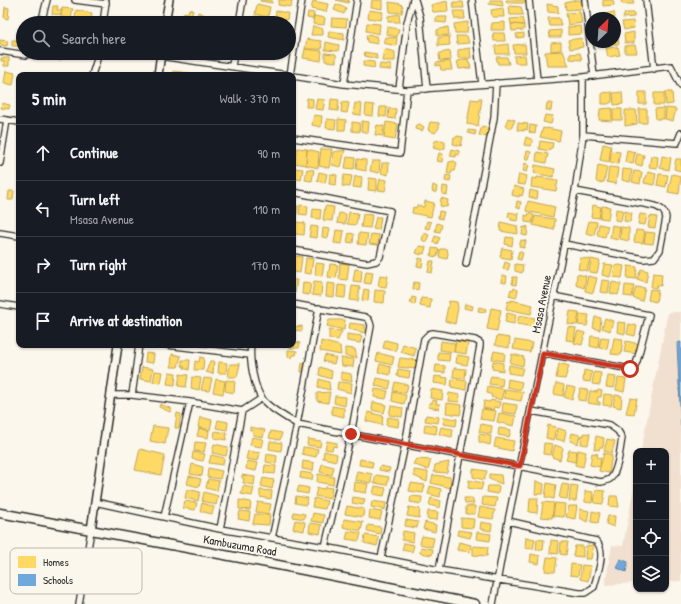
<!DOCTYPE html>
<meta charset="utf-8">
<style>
:root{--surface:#171b24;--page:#20242c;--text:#f1f3f6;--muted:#9ea1a6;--line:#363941}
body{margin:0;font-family:"Patrick Hand",sans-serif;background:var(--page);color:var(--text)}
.controls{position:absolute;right:12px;bottom:12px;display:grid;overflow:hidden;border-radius:8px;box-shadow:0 1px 3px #0004}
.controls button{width:36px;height:36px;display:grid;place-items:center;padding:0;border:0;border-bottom:1px solid var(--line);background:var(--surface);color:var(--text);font:20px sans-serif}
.compass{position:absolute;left:585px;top:12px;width:36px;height:36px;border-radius:50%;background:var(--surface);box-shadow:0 1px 3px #0004;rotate:25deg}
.stop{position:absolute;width:12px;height:12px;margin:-9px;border:3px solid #c8321e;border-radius:50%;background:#fff}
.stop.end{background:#c8321e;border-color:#fff;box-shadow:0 1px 4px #0008}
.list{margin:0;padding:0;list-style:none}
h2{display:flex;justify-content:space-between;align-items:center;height:52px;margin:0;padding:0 16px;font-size:17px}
h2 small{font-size:13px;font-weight:400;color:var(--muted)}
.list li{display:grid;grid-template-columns:26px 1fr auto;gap:12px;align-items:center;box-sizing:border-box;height:56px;padding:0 16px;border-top:1px solid var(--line)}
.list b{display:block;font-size:15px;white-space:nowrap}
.list p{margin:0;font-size:13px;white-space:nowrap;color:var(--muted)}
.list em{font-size:13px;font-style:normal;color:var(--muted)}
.icon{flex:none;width:22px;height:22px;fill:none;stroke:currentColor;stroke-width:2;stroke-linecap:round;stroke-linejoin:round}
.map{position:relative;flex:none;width:681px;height:604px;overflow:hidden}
.search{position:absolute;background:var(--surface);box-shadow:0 1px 3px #0004;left:16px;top:16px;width:280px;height:44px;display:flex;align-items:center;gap:10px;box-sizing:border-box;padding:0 14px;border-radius:22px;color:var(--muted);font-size:15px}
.panel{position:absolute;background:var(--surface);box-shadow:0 1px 3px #0004;left:16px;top:72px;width:280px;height:276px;border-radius:8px}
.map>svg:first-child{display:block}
</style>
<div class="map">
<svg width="681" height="604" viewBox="0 0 681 604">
<rect width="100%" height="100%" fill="#fbf7ec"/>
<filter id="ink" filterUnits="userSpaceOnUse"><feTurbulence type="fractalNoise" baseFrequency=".025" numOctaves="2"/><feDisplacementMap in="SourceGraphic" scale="8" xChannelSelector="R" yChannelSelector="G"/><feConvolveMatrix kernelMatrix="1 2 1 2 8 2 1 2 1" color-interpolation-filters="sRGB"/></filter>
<g filter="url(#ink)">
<path fill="#f1e0cf" d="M668,312H681V581L666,582V451H641Z
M636,476V583L605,585L612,545L623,546Z"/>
<path fill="#ffd966" stroke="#bfa554" d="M260,0H272V3L260,1Z
M279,0H292L291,7L278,5Z
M336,0H349L348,3Z
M372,0H382V9L371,7Z
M490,0H502L503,6L489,4Z
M506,0H525L526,3H507Z
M577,0H581L583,9L566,10L565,3Z
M603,0H613L614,5L603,6Z
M621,0H633L634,4H622Z
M313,1L328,4L326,12L311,9Z
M447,1L448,11L433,12L431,5Z
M389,2L401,4L403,6L402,13L390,12Z
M453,2H463L464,8H454Z
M257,4L270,7L268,17L255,14Z
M336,4L346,8L344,14L334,10Z
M547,4L558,6V13L548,12Z
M53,6H58L57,10H62L61,15L52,14Z
M509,6L521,7L523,15H510Z
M5,7L9,8L8,19L4,18Z
M62,8L73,9L71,19L61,17Z
M503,8L504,17H492L491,10Z
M189,9L193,10L191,18L183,16L184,12L188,13Z
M76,10L92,13L91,22L75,19Z
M369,10L383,12L381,20L368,18Z
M276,11L288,13L287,20L275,18Z
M453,11H464L465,19H455Z
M198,12L205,15V19L197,18Z
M308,12L314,13L313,19L307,18Z
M580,12L582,23L568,25L566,13Z
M614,12L615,18H604V14Z
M625,13H634V17L623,18Z
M399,14L400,22H388V16Z
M210,15L218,16L217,21L209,20Z
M254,16L268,18L267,23H252Z
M314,16L325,18L324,25L313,24Z
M223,17L230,18L229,23H222Z
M436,17H447L446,23L436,22Z
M58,18L70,20V23H58Z
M332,18L347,19L346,27L331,26Z
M522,18L524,25L511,24L510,19Z
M548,18H559L561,26H550Z
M633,21L634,28L624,30L622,22Z
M468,22L467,33H455L454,24Z
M505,22V30H491L492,23Z
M367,23L380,24L379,34L366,31Z
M511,24L524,25V30L512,31Z
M313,26L323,29V35H311Z
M581,26L582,34L568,35V27Z
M387,27L399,29L397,37L386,34Z
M448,27L449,35L437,36V30Z
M561,30V37H550L549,31Z
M329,31L344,33V40L328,37Z
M634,32V43H625L624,34Z
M493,33H504L505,41H494Z
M524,33V37L517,38L516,34Z
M617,34L619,44L606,45V42H615V35Z
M366,35L376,36L378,44L367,42Z
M449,36L450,45L438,46V38Z
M456,36H467L469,43L457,44Z
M385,37L397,38L396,46L383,43Z
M582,38L583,47L570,49L568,40Z
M307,39L321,41L322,49H305Z
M0,40L8,41L7,46L0,45Z
M12,40H19L18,46H12Z
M326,42L339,45L338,51L325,50Z
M561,42V50L551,51V43Z
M508,44L509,54H496L495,46Z
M525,44L526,53H514L513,45Z
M635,45L637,53H625V46Z
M618,47L620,55L608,57L606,48Z
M470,48L471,58H458V50Z
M305,49L322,51L321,61L303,58Z
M384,49L395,52V61H382Z
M450,51L451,60L440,61L439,55L440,53Z
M563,51L569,66H547L545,52Z
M364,52L376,54L377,59L365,56Z
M325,53L336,54V62L325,61Z
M580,53L582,60L570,59V54Z
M54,55L61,56V60L54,59Z
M525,55L526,63H515L514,56Z
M496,57H507L509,64H498Z
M1,58H9V66H4V61H1Z
M468,59L471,68L459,69L457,61Z
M364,61L374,62L375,68L363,66Z
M450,61L452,70H441L440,65L436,66V63Z
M380,64L391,65V70L379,69Z
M6,71L15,73L13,85L4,83Z
M173,71L190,73V75H172Z
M612,92V102L608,104H602V93Z
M622,92L623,104L614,105L613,93Z
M639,92H646V104H639Z
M665,92H672L673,104L666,105Z
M654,93H664V105H654Z
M307,98L313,99V107H306Z
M479,98H482L478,126L467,124L471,99L478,100Z
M317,99L325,100L323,110L315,109Z
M331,99L339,100L338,111L330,110Z
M342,102L349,103L347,113L341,112Z
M2,103L10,105L9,109L1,108Z
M355,103L362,104L361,115L353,114Z
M547,103H552L551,111L546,110Z
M366,104L374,105L373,116L365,115Z
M380,107H387L386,117L379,116Z
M389,108L396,109L395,119L388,118Z
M612,108V121L599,120L600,109Z
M664,108V119H656L655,109Z
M666,108L676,109L673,121L665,119Z
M613,109H622V120H613Z
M639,109H647V123H639Z
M625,110H636L637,124L625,126Z
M314,115L322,116L321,127L312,125Z
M545,115L553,116L551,124L543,122Z
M508,118L515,120L511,129L505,126Z
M327,119L336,120L335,129L326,128Z
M338,119L346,120L345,130H338Z
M362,121L369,122L368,133L361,131Z
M352,122L360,123L359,132L352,131Z
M386,122L398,124L395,140L384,138Z
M430,122L439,123V128L435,133L428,130Z
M518,123L528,124L527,130L524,129V131L517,130Z
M420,124L424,127L422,131L415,129L416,125Z
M377,125L384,126L383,136L375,135Z
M530,125L536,126L535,134L529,132Z
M482,126L489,128L487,137L479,135Z
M543,128L547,129V128L561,131L559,141L540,137Z
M468,130L476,131L475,135L468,133Z
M457,136L463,137L461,146L453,144L454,137H457Z
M526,137L533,140L531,146L524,145Z
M441,140L445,141V148L441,150L433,148L435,141Z
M540,141L553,143L552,148H550L549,151L539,149Z
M603,144L611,146L609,162L600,160Z
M297,148L307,149L306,165L294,163Z
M307,149L319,152L318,168L306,165Z
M321,149H332L329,168L319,166Z
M452,149L459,151V155L456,154V157L450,156Z
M345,150L341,167L332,165L333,152Z
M627,150L635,152L633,164L625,162Z
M527,151L531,152L529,159H525Z
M611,151L620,152L618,164L610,163Z
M537,152L548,154L546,163L536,161Z
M439,153L443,154L442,162L437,161Z
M637,154L644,155L642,166L635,164Z
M651,156L658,157L657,168L649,167Z
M662,156L671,158L669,170L660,168Z
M347,157L355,158L354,169L345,168Z
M357,159L366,160V171L356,169Z
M676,159H681V171L674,169Z
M372,161H380L379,173L370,171Z
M454,161L457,163L455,171H452L451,174L447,173L449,162Z
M382,163H389L388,175L381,173Z
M525,163L529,165L527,172L523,171Z
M535,165L555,169L553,177L534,173Z
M598,165L607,167L604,182L598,183L596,181Z
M609,167L618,168L616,184L607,182Z
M295,168L303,169L301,180L293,178Z
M307,169L314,170L312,181L305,180Z
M623,169L632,170L630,182L622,180Z
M634,171L642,172L640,184L632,182Z
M319,172L327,174L325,183L317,181Z
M648,172L656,174L654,185L644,183L645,178H646Z
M330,174L337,175L336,185L329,184Z
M519,174L527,176L525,185L517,184Z
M659,174L668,175L666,187L657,185Z
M672,174L681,176L679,194L668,192Z
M344,175L352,176L350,187L342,186Z
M446,175L451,176L450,182L445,181Z
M355,176L362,177L361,188L353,187Z
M537,177L558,180L556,191L531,187L532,178L537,179Z
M369,178L377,179V191L368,190Z
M380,179L387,180L385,191L378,190Z
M433,185L437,187L436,193L432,191Z
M443,186L448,187L447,195L442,194Z
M514,186L524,189L522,196L519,195V197L512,195Z
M530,190L538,192L537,199L529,197Z
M9,191H14L13,200H8Z
M441,198L448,200L447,207L440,206Z
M425,201L434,203L431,217L412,213L413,207L416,208L417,205L424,207Z
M517,201L521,202L520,209L516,207Z
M528,201L555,207L553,217L526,211Z
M293,205L298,206L296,218L293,217Z
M300,205L308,206L307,215L299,214Z
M593,205L601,207L599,218L591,217Z
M325,206L334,207L332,221L323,220Z
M602,206L610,207L608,219L600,218Z
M313,209L321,210L320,219L312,218Z
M616,209L623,210L621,221L615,220Z
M439,211L444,212L442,219L438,218Z
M625,211L632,213L630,222L624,221Z
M349,212L358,213L356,225L347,224Z
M509,212L519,214L518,221L511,220V218L508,217Z
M339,213L346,214L345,224L337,223Z
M529,213L534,215L532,223L525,222V215L528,216Z
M363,214L372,215L370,228L361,227Z
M640,214L647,215L645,225L638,224Z
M535,216L555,219L554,230L533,225Z
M650,216L657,217L655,228L648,227Z
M376,217H381L379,230L373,229Z
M427,221L431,222L429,229L425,228Z
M589,221L597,222L594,235L586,233Z
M296,222L305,223L304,235L295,234Z
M501,222L517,226L518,234L500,231Z
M437,223L442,225L440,232L435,231Z
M599,224L608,226L605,237L597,235Z
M612,225L620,227L618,240L610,238Z
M311,226L318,227L317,238L309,237Z
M526,226L528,227L527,236L522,235L523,227L526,228Z
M621,227L629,228V241L620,239Z
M323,228L330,229L328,238L322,237Z
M336,230L344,231L342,244L334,243Z
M636,230L645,231L643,243L634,242Z
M646,232L655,233L653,244L644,243Z
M349,233L354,234L353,243L347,242Z
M359,233L368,234L366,245L358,244Z
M424,233L429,235L426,242L422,240Z
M371,234L379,235L378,245L369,244Z
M435,236L440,238L437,244L433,242Z
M506,237L513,238L512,246L505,244Z
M521,240L526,241L524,248L519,247Z
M419,246L426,247L424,254L421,253V255L416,253Z
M432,248L439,249L437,257L431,256Z
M502,248L512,250L511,259L500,257Z
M440,249H447L448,253L447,259L439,257Z
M519,251L523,253L521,260L517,259Z
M293,256L302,257L300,273L293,272Z
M306,258L313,259L311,274L304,273Z
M419,258L423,259L422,267L417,266Z
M580,258L590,259L587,271L578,269Z
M591,259L600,261L597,273L589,272Z
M430,261H434L432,273L428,272Z
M505,262L510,264L508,270L503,269Z
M316,263L324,264L322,276L315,275Z
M340,263L349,264L347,280L339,279Z
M330,264L338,265L336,278L328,277Z
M515,264L523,265L522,273L515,271Z
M604,264L613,265L610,277L602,275Z
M619,265L624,266L622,278L613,277L615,266Z
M628,266L637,267L636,279L627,278Z
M355,269L362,270L361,282L353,281Z
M641,269L648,271L646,282L637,279Z
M366,271L373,272L371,284L364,283Z
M653,273L662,274L661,286L657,285L656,288L651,287Z
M577,274L586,276L584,288L576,285Z
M380,275L388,276L386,287L378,286Z
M502,275L507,276L506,283L501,282Z
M588,276L597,278L593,293L585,291Z
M513,277H517L516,285L512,284Z
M293,280H297L295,293L293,292Z
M602,280L610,281L608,293L600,292Z
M314,281L322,282L321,296L312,295Z
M303,282L311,283L309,295L302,294Z
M414,282L419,283L418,290L413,289Z
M612,282L621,284L618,295L610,293Z
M327,283L335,284L334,297L326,296Z
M338,285L346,286L345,298L337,297Z
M625,285L634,286L632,297L624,296Z
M352,286L360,287L358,301L350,300Z
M636,287L645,288L642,301L633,298Z
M514,288L518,290L516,298L509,296L511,289L513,290Z
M364,289L369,290L368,301L362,300Z
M650,289L658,290L656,302L648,300Z
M375,290L385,291L384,303L374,302Z
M412,297L416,298L415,305L410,303Z
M421,298L431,299L430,308L420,306Z
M511,300L533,305L531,314L506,309L508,301L511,302Z
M449,301L457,302L458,308L455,324L445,321Z
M465,304L473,306L472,310L464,308Z
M479,307L486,309L485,312L478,311Z
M491,308L501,310L497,331L487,329Z
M570,311L579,312L577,325L568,324Z
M507,313L516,315L514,324L505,322Z
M580,314L589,315L587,326L578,325Z
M519,315L535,318L534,327L517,324Z
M595,317L601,318L600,330L593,328Z
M605,318L613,321L610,331L602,328Z
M329,320H345L344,330L327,326Z
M618,322L626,323L625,334L617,332Z
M350,323L365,325V333L349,329Z
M629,324L637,326L635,336L627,334Z
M302,326V331L296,330L295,333L293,334V327Z
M568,327L576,328L574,341L566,340Z
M329,330L342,331L338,340L329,339Z
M578,331L585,333L582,345L574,343Z
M347,334L362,336L360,343L347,341Z
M497,336L510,338L509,348L495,345Z
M591,336L599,337L598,348L590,346Z
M601,337L609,338L607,349L599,348Z
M614,338L623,339L621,355L611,354Z
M385,340L397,343L396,351L383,348Z
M515,340L532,343L530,352L513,349Z
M293,341L300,343L299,348H290V345H293Z
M321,341L340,346L341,355L320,351Z
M441,341L455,343L454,352L440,350Z
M456,341L468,343L466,354L454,352Z
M626,341L639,344L637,354L624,352Z
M403,344L416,348L414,356L401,352Z
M345,348L355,349L357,358L345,356Z
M288,350L297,351L296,355H292L291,358L288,357Z
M494,351L505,353L504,361L492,359Z
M438,352L450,353L449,361L438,360Z
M146,353L154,354L153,363L145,362Z
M378,353L394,357L392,365L376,361Z
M172,354L181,356L178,367H171Z
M512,354L524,357L523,366L510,363Z
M325,355L336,358L334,364L323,361Z
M457,355L469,357L467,365L456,363Z
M200,357L204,358L203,370H194L195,361L199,362Z
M341,358L354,359L353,367L342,366Z
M400,358L417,360L416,369L398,367Z
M182,360H190L189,370L184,368V366H182Z
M210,361H214L213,374L206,372Z
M493,361L503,363V371L492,369Z
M219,362L227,363L226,373H218Z
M302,363H305V371L301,372Z
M230,364H240L237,377H228Z
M380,364L391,367L390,375L378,372Z
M559,364H563L569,366L565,379L556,378Z
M436,365L445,366V373L435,372Z
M509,365L523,368L521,375L508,373Z
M142,367L153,369L151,381L140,379Z
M320,367L332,371L331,379L319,375Z
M454,368L466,369L465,379L453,377Z
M398,369L410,371L409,378L397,376Z
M584,370L592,372L590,382L583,381Z
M155,371L163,372L161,383L153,382Z
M169,372L176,373L175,385L167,384Z
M341,372L351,374L352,381L341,380Z
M594,372L601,373L600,385L592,384Z
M180,374L188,375L186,387L178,386Z
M435,376L448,378L447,385L434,383Z
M491,376L503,378L502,386L489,384Z
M608,376L616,377L614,388L606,387Z
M192,377L201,378L199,390L191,388Z
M204,378L212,379L209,391L201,390Z
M377,378L391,381L389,389L375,386Z
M618,378L626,379L624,392L616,390Z
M216,379L225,381L223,394L213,392Z
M319,379L329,382L330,390L318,387Z
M452,379L467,381L466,390L451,387Z
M508,379L522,382L520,390L507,387Z
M226,380L235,381L234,393L225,391Z
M338,382L352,383L351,393L337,389Z
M395,382L408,385L406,393L393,391Z
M556,383L564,385L563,396L554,394Z
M488,386L504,389L501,400L491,397L492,395L487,393Z
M567,386L575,388L572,400L564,397Z
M375,389L388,391L386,399L374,397Z
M431,389L443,391L442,400L430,398Z
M505,389L523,392L521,401L504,398Z
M580,389L588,390L586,401L578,400Z
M598,390L602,391L601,397H598L597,402H600V405L588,403L590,391L597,392Z
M330,392L328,403L317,401V393Z
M393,392L406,395L404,404L392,401Z
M449,393L460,395L459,402L448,401Z
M604,394L613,395L611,406L603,405Z
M615,395L622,396L621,408L613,406Z
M335,396L346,397L345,406L334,403Z
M630,398L637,399L634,414L626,413Z
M432,400L437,401L436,404H440L439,409L428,407L429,403H432Z
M491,400L500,402L499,408L494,407L493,410L483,408L484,401L490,402Z
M373,402L386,405L384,413L372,410Z
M447,403L462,405L460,415L446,413Z
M503,403L517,405L516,414L502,412Z
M160,404L172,409L170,412L159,407Z
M332,406L344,408V417L332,414Z
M391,406L403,408L402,417L389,415Z
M482,409L496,411L494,421L480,419Z
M368,412L383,416L382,425L366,421Z
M177,413L181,414L179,428H175Z
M499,413L516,416L514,426L497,422Z
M426,415L439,417L438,423L425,421Z
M200,417L212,420L210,430L198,427Z
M388,417L399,419L398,427L386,425Z
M444,417L457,419L456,426L443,424Z
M218,420L228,422L227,430L216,428Z
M425,424L437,426L436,434L424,432Z
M481,424L492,426L491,434L479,432Z
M548,425L556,427L553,440L546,438Z
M153,426L168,428L165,444L150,441Z
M250,427L265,430L263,437L253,435V431L250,430Z
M441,427L453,429L452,437L439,434Z
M199,428L209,431L208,438L197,436Z
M499,428L511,430L509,437L498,435Z
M558,428L566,431L564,441L556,439Z
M215,431L227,433L226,440L214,438Z
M271,431L282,433L280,440L269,438Z
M572,433L580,435L578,444L570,441Z
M584,433L590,434L588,445L581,444L582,435L584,436Z
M479,434L491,436L490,445L479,442Z
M596,436L604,438L603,447H600L599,450L594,449Z
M252,437L263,439L261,447L250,445Z
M496,438L514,441L512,451L494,447Z
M308,439L321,441L320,447L307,445Z
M607,439L615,441L612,453L604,451Z
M270,441L282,443L281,451L269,449Z
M327,441L337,443L336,447L333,446L332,450L325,449Z
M195,442L206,443L204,452L194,451Z
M544,443L553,444L551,455L543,454Z
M214,444L228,447L226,456L212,453Z
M555,445L563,448L560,460L552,457Z
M303,447L318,449L316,457L302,454Z
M140,449L165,455L161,475L135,470Z
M569,450L577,451L575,462L566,460Z
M578,450L586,452L583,467L575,465Z
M248,451L260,453L258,461L246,459Z
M324,451L337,454L336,461L323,458Z
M193,452L205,454L203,461L192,459Z
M592,453L598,454L597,457L601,458L600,467L590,465Z
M604,453L612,455L609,473L599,471Z
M267,454L277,456L276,464L266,462Z
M211,455L224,458L223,465L209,463Z
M360,459L373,462L372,467L359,465Z
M416,459L431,460L428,470L413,464Z
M247,461L258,463L256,471L246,469Z
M303,461L314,463L313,471L302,469Z
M449,462L447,473L434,472L435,465Z
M192,464L203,467L202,476L190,474Z
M322,464L334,467L332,475L320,472Z
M265,465L276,466L275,474L264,473Z
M380,466L390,468L389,472L379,470Z
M208,468L222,471L220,479L207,477Z
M473,469L487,471L484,480L473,477Z
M414,470L428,472L427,482L414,476Z
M357,471L372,474L371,483L355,480Z
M301,472L313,474L312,480L300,478Z
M318,474L334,477L333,485L317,482Z
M489,474L501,475L502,484L489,479Z
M242,475L255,477L254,485L243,483L244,479L242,478Z
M376,475L389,477L387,485L374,483Z
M433,475L450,477L451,488L431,483Z
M189,476L201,479L199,487L187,484Z
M263,478L274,480L272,489L261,486Z
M208,479L219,481L217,491L206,488Z
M469,480L483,483L481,490L468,488Z
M536,481L544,484L543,494H535Z
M355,482L368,484L366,493L354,491Z
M411,483L425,485L423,493L409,491Z
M547,483L556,485L554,499L545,497Z
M562,484L569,485L567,499L559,498Z
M571,485L578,486L576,501H569Z
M243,486L254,488L252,496L241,494Z
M299,486L309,488L308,494L297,492Z
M375,486L386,488L384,496L373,494Z
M430,486L441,489L440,497L428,494Z
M488,486H499L498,494L487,492Z
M325,487L332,488L330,499L315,496L317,488L325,489Z
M187,489L200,492L198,501L185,498Z
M260,490L272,491L271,499L260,497Z
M596,490L605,491L603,504L594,503Z
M585,491L593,492L592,503L585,502Z
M204,492L218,496L216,505L202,501Z
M296,496L308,498L306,505L295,503Z
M411,496L422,497L421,504L410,502Z
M610,496H617L619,507L609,506Z
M353,497L365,499L363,505L352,503Z
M483,497L497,498L495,507L482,505Z
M314,498L327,501L325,509L312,507Z
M431,498L441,501L440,508L429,505Z
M464,498H472L474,504L465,503Z
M530,498H538L537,513L529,512Z
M239,500L251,502L250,510L239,509Z
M185,501L197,503L195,510L183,508Z
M372,501L386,503L385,510L371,507Z
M258,502L271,504L269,514L256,512Z
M543,502L554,503L552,518L541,517Z
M202,503L214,507L212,514L200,511Z
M555,503L565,504L564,517L553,516Z
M347,506L364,509L363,517L345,514Z
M466,506H475V514H466Z
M569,506H577L575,519L566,517Z
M409,507L420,509L419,518L407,516Z
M480,507L495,510L493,519L478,517Z
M580,509L589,511L587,522L580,518Z
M370,510L382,512L380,520L369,518Z
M240,511L250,512L249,521L238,519Z
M428,511L438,512L437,520L427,519Z
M592,511L600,513L598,523L591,522Z
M294,512L305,514L304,519L293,517Z
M313,513L324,515L323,523L311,521Z
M255,514L270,515L269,525L253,524Z
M608,516H615L614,527L606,524Z
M461,518L474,519L473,528L461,527Z
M344,519L363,522L361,531L343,527Z
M295,520L305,522L304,531L293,529Z
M406,520L418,522L417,528L405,526Z
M425,522L436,525L435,532L423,529Z
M481,522L492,524L491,531L480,529Z
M310,523L322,525L320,534L309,532Z
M368,525L381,527L380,534L367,531Z
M458,530L472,532L470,538L457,535Z
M348,531L361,533L359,541L346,539Z
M403,531L414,533L413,542L402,540Z
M477,532L491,534L490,541L476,539Z
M365,535L379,537L377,546L364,543Z
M422,536L434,538L432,547L420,544Z
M526,537L535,539L533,549L525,548Z
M537,539L544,540L543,550L536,549Z
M551,540L559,541L558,554L550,553Z
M459,542L471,545L470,552L457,550Z
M561,542H568L566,555L560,554Z
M404,543L414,545L412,552L402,550Z
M594,545L591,559H585L586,546Z
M473,546L488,547L487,556L473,555Z
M575,546H583V557L573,556Z
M421,547L433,549L432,555L420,553Z
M531,554L540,556L539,564L530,562Z
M547,557L557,558L555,572L545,571Z
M571,564L580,565L578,576L570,575Z
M582,565L591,566L588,581L580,579Z"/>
<path fill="#6fa8dc" stroke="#5b82a7" d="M681,342V426L677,343Z
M620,559L628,562L626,572L617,568Z"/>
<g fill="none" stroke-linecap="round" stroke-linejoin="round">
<g stroke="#2b2b2b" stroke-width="8">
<path id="minor" d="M75,0L106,4
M415,0L420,17L427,89
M472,0L482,84
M529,0L537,80
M585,0L594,76
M646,0L654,69
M41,23L47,0
M103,23L106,2
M239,23L243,0
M0,51L26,55L31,53
M160,56L288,75
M232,66L234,53
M92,75L99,53
M290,75L302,0
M293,76L344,84L407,90L583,77L671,66L681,86
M344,84L357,0
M399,89L407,23L413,0
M0,119L19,122
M583,135L677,143L681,133
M293,138L400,153L407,90
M0,163L7,120
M293,192L390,211L380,257L376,261L367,263L293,250
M0,233L19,236
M564,244L644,259L654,258L660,250L666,218C665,211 662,209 655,206L575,191
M466,264L494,118L496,83
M0,304L19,307
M293,304L365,317C369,319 370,321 371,326L351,434L325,547
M139,345L132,395L190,402L242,411L262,398
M167,345L250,355
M251,345C249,359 254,389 263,400C272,410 285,417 297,424L601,482C604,481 607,481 610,479C618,472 620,449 622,438L618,431L610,425L531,411
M543,353L630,369L635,366L637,361L649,315L553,296
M112,395H132
M190,402L164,517L220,529L325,547L439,570L579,593H585L594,587C597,574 607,552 596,541L508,521
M95,502L164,517
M220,529L242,411
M272,538L297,424L319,308
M381,558L405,445L424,339L429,334L433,333L475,340L480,343V346L439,570
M79,604L91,530
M493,604L508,521L575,191L583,135V77"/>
</g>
<g stroke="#2b2b2b" stroke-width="10">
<path id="tertiary" d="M165,23L169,0
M158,75L161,53
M91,530L118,345"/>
</g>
<g stroke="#2b2b2b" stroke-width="11">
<path id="secondary" d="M0,513L278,565L475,604"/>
</g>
<use href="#minor" stroke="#fbf7ec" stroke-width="5.5"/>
<use href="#tertiary" stroke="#fbf7ec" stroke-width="7"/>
<use href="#secondary" stroke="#fbf7ec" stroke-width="8"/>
</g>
</g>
<g fill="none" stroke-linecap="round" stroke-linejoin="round" filter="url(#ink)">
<path stroke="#c8321e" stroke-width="5" d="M351,434L520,466L543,353L630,369"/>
</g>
<g text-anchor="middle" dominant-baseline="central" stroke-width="4" stroke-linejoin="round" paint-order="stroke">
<g font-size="12" fill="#2b2b2b" stroke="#fbf7ec">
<text transform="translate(541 304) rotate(-79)">Msasa Avenue</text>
<text transform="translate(240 545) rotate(10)">Kambuzuma Road</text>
</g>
</g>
<rect x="10" y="548" width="132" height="46" rx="6" fill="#fbf7ec" stroke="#bdbab2" stroke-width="1"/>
<rect x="18" y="556" width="18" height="12" fill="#ffd966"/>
<rect x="18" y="574" width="18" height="12" fill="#6fa8dc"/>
<g font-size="11" fill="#2b2b2b">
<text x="43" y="566">Homes</text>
<text x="43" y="584">Schools</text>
</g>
</svg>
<div class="controls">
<button>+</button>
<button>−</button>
<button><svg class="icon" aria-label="locate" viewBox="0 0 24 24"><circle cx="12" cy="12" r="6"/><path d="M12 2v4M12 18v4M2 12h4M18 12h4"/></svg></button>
<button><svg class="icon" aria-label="layers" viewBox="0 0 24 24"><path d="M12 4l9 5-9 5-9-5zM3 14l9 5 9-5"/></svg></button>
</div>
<svg class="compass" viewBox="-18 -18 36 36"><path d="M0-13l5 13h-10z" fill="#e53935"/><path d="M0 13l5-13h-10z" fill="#9ea1a6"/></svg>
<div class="stop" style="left:630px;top:369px"></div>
<div class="stop end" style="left:351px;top:434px"></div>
<div class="search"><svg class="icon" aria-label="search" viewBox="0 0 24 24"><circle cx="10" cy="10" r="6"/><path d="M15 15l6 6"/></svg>Search here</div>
<section class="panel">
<h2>5 min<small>Walk · 370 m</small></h2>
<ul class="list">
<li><svg class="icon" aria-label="ahead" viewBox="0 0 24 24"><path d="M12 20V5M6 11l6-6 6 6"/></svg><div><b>Continue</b></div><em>90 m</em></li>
<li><svg class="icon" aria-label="left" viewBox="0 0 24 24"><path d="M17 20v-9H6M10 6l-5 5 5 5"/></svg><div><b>Turn left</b><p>Msasa Avenue</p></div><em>110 m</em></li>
<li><svg class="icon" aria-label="right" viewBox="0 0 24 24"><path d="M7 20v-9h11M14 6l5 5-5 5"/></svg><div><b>Turn right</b></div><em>170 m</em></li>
<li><svg class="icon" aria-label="arrive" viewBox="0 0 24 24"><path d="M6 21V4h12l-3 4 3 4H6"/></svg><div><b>Arrive at destination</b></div></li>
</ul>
</section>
</div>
